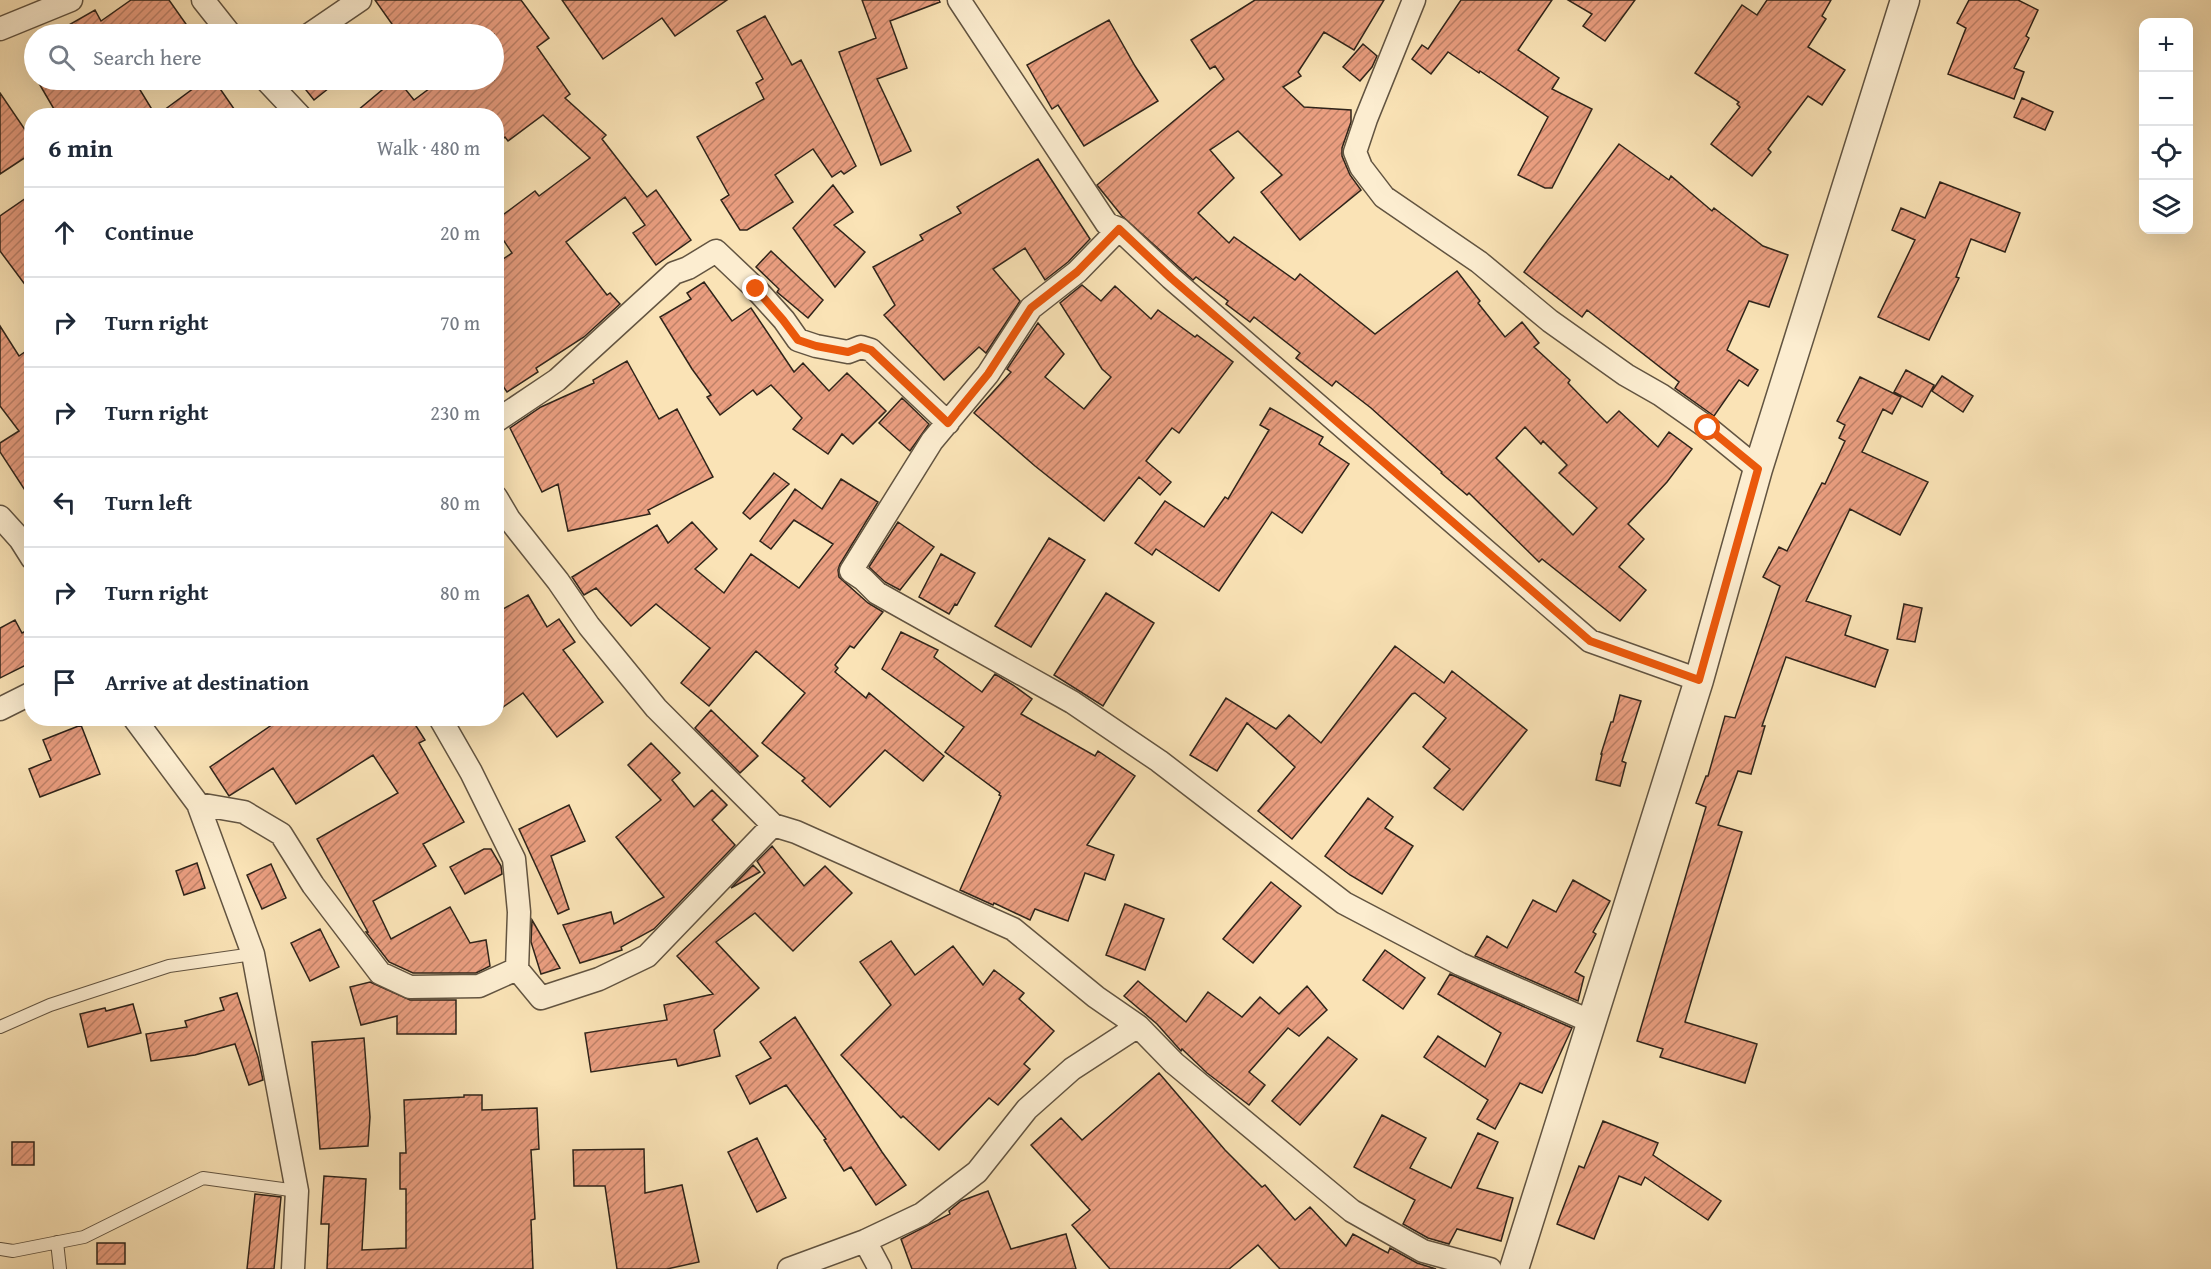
<!DOCTYPE html>
<meta charset="utf-8">
<style>
:root{--surface:#fff;--page:#f2f2f3;--text:#1f2937;--muted:#747a83;--line:#e0e1e3}
body{margin:0;font-family:"Gentium Book Plus",serif;background:var(--page);color:var(--text)}
.controls{position:absolute;right:18px;top:18px;display:grid;overflow:hidden;border-radius:12px;box-shadow:0 6px 24px #0002}
.controls button{width:54px;height:54px;display:grid;place-items:center;padding:0;border:0;border-bottom:2px solid var(--line);background:var(--surface);color:var(--text);font:30px sans-serif}
.stop{position:absolute;width:18px;height:18px;margin:-14px;border:4px solid #ea580c;border-radius:50%;background:#fff}
.stop.end{background:#ea580c;border-color:#fff;box-shadow:0 2px 6px #0008}
.list{margin:0;padding:0;list-style:none}
h2{display:flex;justify-content:space-between;align-items:center;height:78px;margin:0;padding:0 24px;font-size:26px}
h2 small{font-size:20px;font-weight:400;color:var(--muted)}
.list li{display:grid;grid-template-columns:39px 1fr auto;gap:18px;align-items:center;box-sizing:border-box;height:90px;padding:0 24px;border-top:2px solid var(--line)}
.list b{display:block;font-size:22px;white-space:nowrap}
.list em{font-size:20px;font-style:normal;color:var(--muted)}
.icon{flex:none;width:33px;height:33px;fill:none;stroke:currentColor;stroke-width:2;stroke-linecap:round;stroke-linejoin:round}
.map{position:relative;flex:none;width:2211px;height:1269px;overflow:hidden}
.search{position:absolute;background:var(--surface);box-shadow:0 6px 24px #0002;left:24px;top:24px;width:480px;height:66px;display:flex;align-items:center;gap:15px;box-sizing:border-box;padding:0 21px;border-radius:33px;color:var(--muted);font-size:22px}
.panel{position:absolute;background:var(--surface);box-shadow:0 6px 24px #0002;left:24px;top:108px;width:480px;height:618px;border-radius:24px}
.map>svg:first-child{display:block}
</style>
<div class="map">
<svg width="2211" height="1269" viewBox="0 0 2211 1269">
<defs>
<pattern id="building-hatch" width="6" height="6" patternUnits="userSpaceOnUse" patternTransform="scale(1.5)"><rect width="6" height="6" fill="#ea9e80"/><path d="M-1 1l2-2M0 6l6-6M5 7l2-2" fill="none" stroke="#be8168"/></pattern>
</defs>
<rect width="100%" height="100%" fill="#fae3b6"/>
<filter id="stains"><feTurbulence type="fractalNoise" baseFrequency=".00333" numOctaves="4"/><feColorMatrix values="0 0 0 0 .2 0 0 0 0 .09 0 0 0 0 .02 0 0 0 .5 -.17"/></filter>
<radialGradient id="worn" r=".72"><stop offset=".6" stop-color="#630" stop-opacity="0"/><stop offset="1" stop-color="#630" stop-opacity=".3"/></radialGradient>
<path fill="url(#building-hatch)" stroke="#2f241a" stroke-width="1.5" fill-rule="evenodd" d="M131,0H169L193,34H53L95,10L101,21Z
M375,0H521L549,38L537,47L570,94L565,98L606,135L602,139L647,197L656,190L691,240L656,265L633,233L645,225L625,197L566,242L607,295L610,293L620,304L584,337L536,368L538,372L507,392L496,376V264L512,253L496,229V220L535,191L539,196L590,158L543,115L508,141L505,137L496,144V116H351L394,80H398L414,100L441,80H494V34H399Z
M562,0H727L675,36L662,18L603,59Z
M862,0H939L940,2L890,21L907,68L877,79L911,151L881,165L839,52L876,38Z
M1255,0H1384L1354,50L1324,32L1298,72L1301,76L1283,87L1304,107L1351,110V122L1342,148V156L1350,175L1361,190L1300,240L1261,192L1282,175L1238,131L1210,150L1234,178L1198,213L1229,243L1234,237L1295,280L1300,274L1375,334L1457,271L1480,301L1478,303L1505,337L1522,322L1539,343L1534,347L1570,380L1568,383L1607,423L1619,411L1658,447L1669,432L1692,449L1667,482L1628,524L1644,539L1619,567L1646,590L1620,621L1542,559L1539,562L1469,493L1467,495L1441,473L1442,472L1371,408L1336,381L1332,386L1296,358L1300,353L1254,317L1250,322L1226,304L1228,301L1196,277L1193,280L1122,216L1097,185L1224,79L1215,66L1210,69L1191,40ZM1525,427L1541,444L1543,441L1567,465L1559,473L1597,508L1573,535L1496,458Z
M1461,0H1552L1518,50L1559,78L1552,89L1592,109L1552,188H1545L1518,175L1548,117L1480,71L1479,73L1448,52L1431,74L1412,59L1422,45L1428,49Z
M1568,0H1635L1605,41L1583,26L1592,14Z
M1767,0H1831L1822,16L1826,19L1808,47L1845,70L1822,105L1808,96L1768,149L1771,152L1752,176L1711,144L1740,107L1737,104L1739,102L1695,73L1742,5L1757,15Z
M1969,0H2018L2038,10L2026,36L2029,38L2014,68L2024,72L2014,99L1948,74L1966,28L1957,23Z
M765,16L792,65L801,60L856,166L844,174L841,171L832,177L813,149L775,175L793,202L747,230H740L721,200L729,195L697,137L764,99L756,83L763,79L737,31Z
M1109,20L1135,66L1158,101L1084,146L1058,105L1052,109L1027,65Z
M1363,44L1377,56L1372,67L1360,81L1343,67Z
M37,80H134L156,116H58Z
M205,80H214L239,116H156Z
M298,80H339L314,100Z
M0,93L32,140V153L0,174Z
M2022,98L2053,112L2045,130L2014,117Z
M1619,144L1669,180L1671,176L1712,211L1714,208L1763,246L1788,255L1769,307L1749,301L1727,350L1758,370L1748,386L1739,380L1714,416L1675,388L1679,382L1587,310L1582,317L1524,272Z
M1038,159L1090,239L1068,262L1045,280L1025,248L993,269L1020,301L986,353L979,347L944,380L884,315L895,305L873,267L923,240L920,235L961,213L957,207Z
M1940,182L2020,213L2005,252L1971,239L1956,277L1959,278L1929,340L1878,317L1915,240L1892,230L1901,208L1925,218Z
M833,185L853,212L834,225L865,252L835,287L793,228Z
M32,194V294L0,251V216Z
M771,251L823,300L808,318L777,292L779,289L756,267Z
M704,282L732,321L751,308L794,372L803,363L829,391L847,373L886,411L853,444L842,434L828,454L793,429L802,418L771,385L757,395L753,390L720,415L707,397L711,395L692,369L660,317L691,299L687,293Z
M1082,285L1101,301L1115,286L1151,319L1158,310L1195,337L1197,335L1233,362L1179,433L1172,428L1146,461L1171,482L1160,495L1139,477L1104,521L1035,466L974,413L1011,372L1007,369L1038,323L1064,354L1045,377L1084,409L1111,377L1102,369L1060,303Z
M0,326L19,356L32,347V501L0,452V443L19,431L0,406Z
M627,361L659,419L677,409L713,477L648,510L650,514L568,531L558,484L542,492L510,428L541,407L594,383L593,380Z
M1906,370L1934,385L1922,407L1894,392Z
M1942,376L1973,396L1963,412L1932,391Z
M1860,377L1901,397L1892,414L1883,409L1862,452L1928,482L1900,535L1850,509L1806,601L1851,616L1845,635L1888,650L1875,687L1786,657L1762,726H1765L1751,774L1738,771L1718,825L1742,832L1685,1022L1757,1044L1745,1083L1660,1057L1663,1049L1637,1041L1706,807L1696,803L1706,776H1708L1725,716L1735,718L1780,586L1763,577L1779,547L1787,551L1822,483L1825,484L1845,441L1839,438L1845,425L1837,421Z
M902,398L929,424L910,451L879,423Z
M1270,408L1323,437L1319,444L1349,464L1302,533L1272,512L1219,591L1156,549L1152,555L1135,543L1165,501L1204,527L1225,497L1228,499L1269,430L1260,425Z
M774,473L789,484L750,519L743,513Z
M841,479L878,502L840,564L838,570L839,577L868,603L883,612L854,648L850,646L835,665L838,668L835,672L866,698L869,693L944,756L923,781L885,750L830,807L802,781L805,778L762,743L805,693L756,651L709,706L681,683L710,648L656,604L631,626L596,588L584,595L572,577L657,525L668,543L692,522L717,549L695,569L724,593L751,554L799,588L833,544L794,520L771,549L760,541L795,489L822,509Z
M898,522L934,547L900,590L885,582L869,567Z
M1049,538L1085,560L1031,647L995,626Z
M941,554L975,573L957,605L955,604L949,614L919,597Z
M1106,593L1154,623L1103,706L1054,675Z
M528,595L547,627L559,619L575,642L563,650L603,702L557,737L523,693L496,712V613Z
M1904,604L1922,608L1915,642L1897,639Z
M15,620L22,633L32,628V662L0,678V628Z
M901,632L938,650L934,657L982,692L995,674L1013,685L1032,699L1021,714L1095,756L1098,751L1135,776L1087,845L1114,855L1105,880L1085,873L1068,921L1035,909L1030,920L994,903L993,905L960,890L1001,796L999,795L1000,793L945,752L964,727L882,669Z
M1395,646L1444,683L1452,671L1527,730L1463,810L1434,788L1450,769L1423,747L1446,718L1415,693L1412,694L1292,839L1258,811L1295,767L1247,723L1217,771L1190,755L1226,698L1276,729L1289,715L1321,743Z
M1620,695L1641,701L1622,761L1626,763L1620,786L1596,780L1602,754H1601L1611,722H1613Z
M711,710L758,756L740,773L695,728Z
M282,718H411L425,740L419,743L464,822L423,844L436,866L373,901L391,939L450,907L470,943L486,940L490,966L476,973H413L389,962L366,932H368L317,839L398,793L373,755L296,804L273,768L229,796L210,767Z
M81,725L100,774L40,797L29,769L51,760L43,740Z
M651,743L680,773L672,780L694,807L712,790L727,805L712,820L735,845L654,929L621,947L622,950L580,963L563,925L611,912L614,924L664,897L616,837L661,800L628,765Z
M1368,798L1393,817L1385,828L1413,846L1382,894L1350,875L1325,856Z
M569,805L585,841L551,856L569,909L558,914L519,829Z
M772,846L804,886L825,866L852,893L793,951L755,913L716,942L759,988L714,1030L720,1056L678,1066L676,1059L591,1072L585,1033L667,1020L664,1005L713,994L677,956L765,873L757,861Z
M484,849H491L501,866L502,874L465,894L450,867Z
M197,863L205,888L184,895L176,871Z
M271,864L286,898L262,909L247,875Z
M753,865L760,872L731,888Z
M1573,880L1610,901L1593,932L1596,934L1575,972L1584,977L1578,1001L1475,956L1487,936L1507,948L1533,900L1556,912Z
M1271,882L1301,906L1253,963L1223,939Z
M1125,904L1164,919L1145,970L1106,955Z
M532,920L560,968L541,974L531,942Z
M320,929L339,967L310,981L291,943Z
M891,941L915,975L953,946L983,985L994,970L1024,993L1019,999L1054,1031L1024,1064L1030,1069L998,1105L989,1098L939,1150L903,1116L901,1118L841,1055L891,1005L860,962Z
M1385,950L1425,978L1403,1009L1363,980Z
M1450,974L1572,1028L1542,1093L1520,1083L1495,1129L1477,1119L1488,1100L1424,1057L1438,1036L1485,1067L1501,1033L1438,994Z
M1138,981L1186,1022L1208,992L1242,1017L1260,997L1279,1014L1307,986L1327,1010L1299,1036L1288,1028L1249,1072L1265,1085L1249,1105L1207,1073L1182,1049L1181,1051L1157,1024L1124,996Z
M370,982L410,1000H456V1034H397V1016L361,1025L350,987Z
M237,993L258,1057L263,1080L249,1085L235,1044L195,1055L151,1061L146,1034L187,1027L185,1021L224,1010L220,998Z
M133,1004L141,1033L88,1047L80,1014L105,1008L106,1011Z
M795,1017L882,1152L906,1185L876,1205L851,1167L844,1171L824,1140L826,1139L786,1085L750,1104L736,1076L771,1058L760,1042Z
M1328,1037L1357,1059L1300,1125L1272,1101Z
M364,1038L370,1117L368,1146L320,1149L312,1042Z
M1159,1073L1225,1150L1262,1187L1265,1185L1295,1220L1310,1207L1346,1246L1353,1234L1388,1253L1390,1248L1417,1263L1436,1269H1280L1258,1245L1229,1269H1110L1072,1225L1090,1210L1031,1145L1061,1118L1082,1140Z
M464,1095H482V1110L537,1108L539,1149L531,1150L535,1219L531,1220L533,1269H327L329,1224H321L324,1176L366,1179L362,1250L406,1248V1189H400V1153H406L404,1100L464,1097Z
M1382,1115L1426,1138L1410,1168L1451,1188L1478,1133L1498,1142L1477,1188L1513,1198L1501,1241L1457,1229L1449,1244L1428,1238L1403,1224L1415,1200L1354,1167Z
M1603,1121L1658,1143L1653,1155L1721,1201L1708,1220L1645,1177L1641,1185L1619,1176L1594,1239L1557,1224L1579,1166L1584,1168Z
M757,1138L786,1198L757,1212L728,1152Z
M12,1142H34V1165H12Z
M644,1149L645,1193L682,1185L699,1262L667,1269H617L605,1186H574L573,1150Z
M988,1191L1011,1249L1066,1234L1076,1269H912L901,1239L950,1214L949,1211L961,1201Z
M255,1194L281,1197L274,1269H247Z
M97,1243H125V1264H97Z"/>
<g fill="none" stroke-linecap="round" stroke-linejoin="round">
<g stroke="#625441" stroke-width="14">
<path id="service" d="M0,1027L50,1005L169,966L253,954
M57,1242L60,1269
M0,1249L13,1251L84,1237L203,1178L297,1191"/>
</g>
<g stroke="#625441" stroke-width="25">
<path id="minor" d="M203,0L230,34
M959,0L1107,224L1119,229L1171,278L1590,641L1699,680
M1414,0L1366,119L1355,152L1361,167L1384,197L1479,262L1550,321L1626,375L1661,395L1708,428L1758,469
M0,29L71,0
M310,34L360,0
M266,80L300,116
M1119,229L1077,272L1031,308L988,374L932,441L851,571L863,579L877,593L1072,702L1159,761L1344,903L1460,964L1592,1022
M496,421L557,380L674,273L688,268L716,251L756,289L784,320L798,340L816,346L848,352L861,347L871,350L948,423
M496,497L509,519L558,581L589,626L656,708L773,825L796,832L1013,929L1096,997L1138,1026L1174,1063L1352,1211L1423,1251L1490,1269
M0,517L20,539L32,558
M0,709L32,693
M134,718L198,804L253,954L297,1191L293,1269
M440,718L471,772L514,859L519,912L517,969L541,998L599,979L647,956L773,825
M198,804L244,812L281,834L313,885L380,973L410,987L479,986L517,969
M865,1241L880,1269
M789,1269L865,1241L922,1214L977,1172L1027,1109L1072,1069L1138,1026"/>
</g>
<g stroke="#625441" stroke-width="31">
<path id="tertiary" d="M1514,1269L1699,680L1758,469L1905,0"/>
</g>
<use href="#service" stroke="#fcedd0" stroke-width="12"/>
<use href="#minor" stroke="#fcedd0" stroke-width="22"/>
<use href="#tertiary" stroke="#fcedd0" stroke-width="28"/>
</g>
<g fill="none" stroke-linecap="round" stroke-linejoin="round">
<path stroke="#ea580c" stroke-width="8" d="M756,289L783,320L798,340L816,346L848,352L861,347L871,350L948,423L988,374L1031,308L1077,272L1119,229L1171,278L1590,641L1699,680L1758,469L1708,428"/>
</g>
<rect width="100%" height="100%" filter="url(#stains)"/>
<rect width="100%" height="100%" fill="url(#worn)"/>
</svg>
<div class="controls">
<button>+</button>
<button>−</button>
<button><svg class="icon" aria-label="locate" viewBox="0 0 24 24"><circle cx="12" cy="12" r="6"/><path d="M12 2v4M12 18v4M2 12h4M18 12h4"/></svg></button>
<button><svg class="icon" aria-label="layers" viewBox="0 0 24 24"><path d="M12 4l9 5-9 5-9-5zM3 14l9 5 9-5"/></svg></button>
</div>
<div class="stop" style="left:1708px;top:428px"></div>
<div class="stop end" style="left:756px;top:289px"></div>
<div class="search"><svg class="icon" aria-label="search" viewBox="0 0 24 24"><circle cx="10" cy="10" r="6"/><path d="M15 15l6 6"/></svg>Search here</div>
<section class="panel">
<h2>6 min<small>Walk · 480 m</small></h2>
<ul class="list">
<li><svg class="icon" aria-label="ahead" viewBox="0 0 24 24"><path d="M12 20V5M6 11l6-6 6 6"/></svg><div><b>Continue</b></div><em>20 m</em></li>
<li><svg class="icon" aria-label="right" viewBox="0 0 24 24"><path d="M7 20v-9h11M14 6l5 5-5 5"/></svg><div><b>Turn right</b></div><em>70 m</em></li>
<li><svg class="icon" aria-label="right" viewBox="0 0 24 24"><path d="M7 20v-9h11M14 6l5 5-5 5"/></svg><div><b>Turn right</b></div><em>230 m</em></li>
<li><svg class="icon" aria-label="left" viewBox="0 0 24 24"><path d="M17 20v-9H6M10 6l-5 5 5 5"/></svg><div><b>Turn left</b></div><em>80 m</em></li>
<li><svg class="icon" aria-label="right" viewBox="0 0 24 24"><path d="M7 20v-9h11M14 6l5 5-5 5"/></svg><div><b>Turn right</b></div><em>80 m</em></li>
<li><svg class="icon" aria-label="arrive" viewBox="0 0 24 24"><path d="M6 21V4h12l-3 4 3 4H6"/></svg><div><b>Arrive at destination</b></div></li>
</ul>
</section>
</div>
